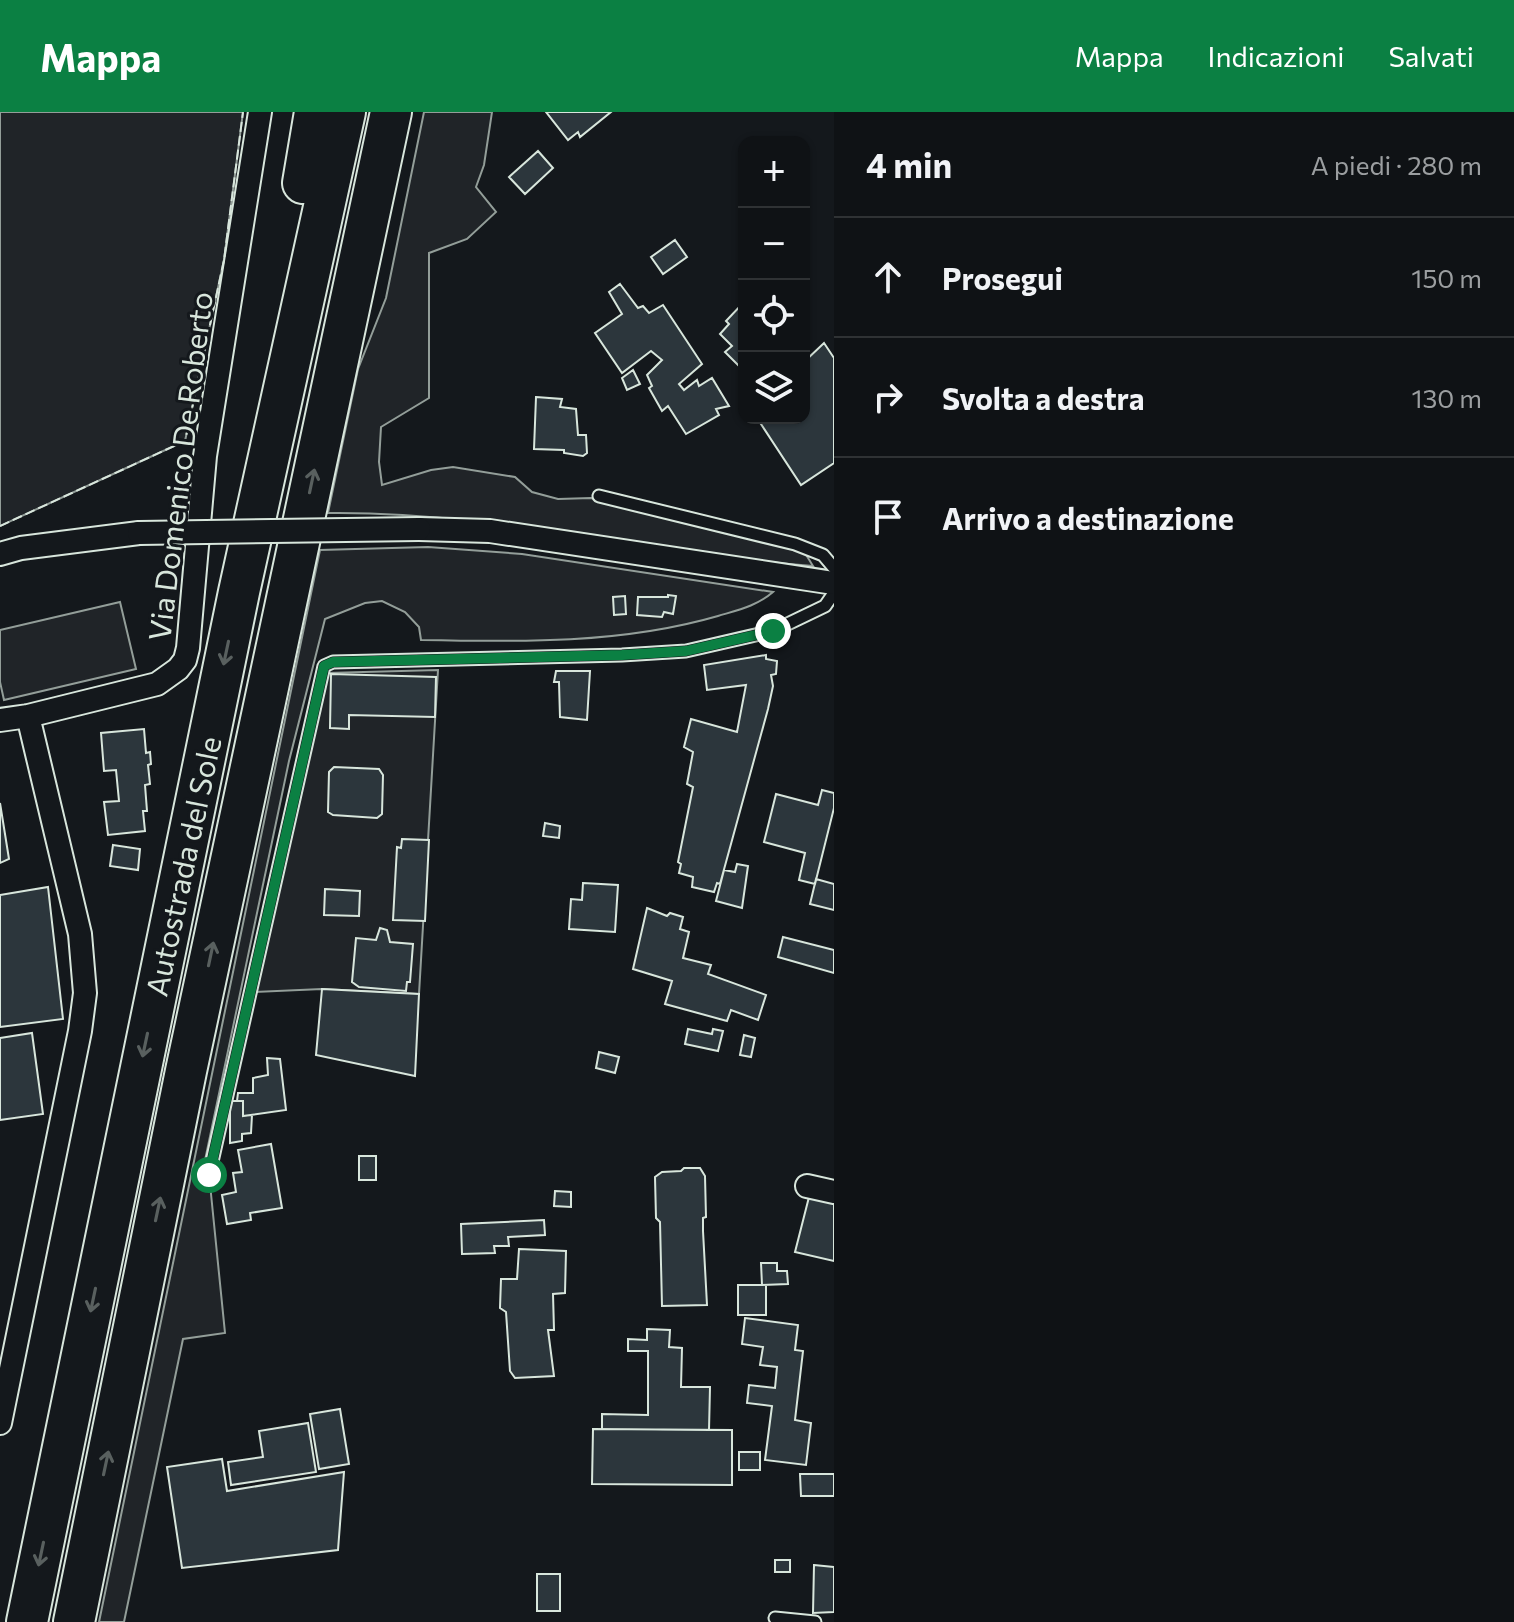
<!DOCTYPE html>
<html lang="it">
<meta charset="utf-8">
<style>
:root{--surface:#0f1215;--page:#181b1e;--text:#f1f3f6;--muted:#9b9ea0;--line:#2f3234;--accent:#0b8043}
body{margin:0;font-family:Commissioner,sans-serif;background:var(--page);color:var(--text)}
.controls{position:absolute;right:24px;top:24px;display:grid;overflow:hidden;border-radius:16px;box-shadow:0 2px 6px #0004}
.controls button{width:72px;height:72px;display:grid;place-items:center;padding:0;border:0;border-bottom:2px solid var(--line);background:var(--surface);color:var(--text);font:40px sans-serif}
.stop{position:absolute;width:24px;height:24px;margin:-18px;border:6px solid #0b8043;border-radius:50%;background:#fff}
.stop.end{background:#0b8043;border-color:#fff;box-shadow:0 2px 8px #0008}
.list{margin:0;padding:0;list-style:none}
h2{display:flex;justify-content:space-between;align-items:center;height:104px;margin:0;padding:0 32px;font-size:34px}
h2 small{font-size:26px;font-weight:400;color:var(--muted)}
.list li{display:grid;grid-template-columns:52px 1fr auto;gap:24px;align-items:center;box-sizing:border-box;height:120px;padding:0 32px;border-top:2px solid var(--line)}
.list b{display:block;font-size:30px;white-space:nowrap}
.list em{font-size:26px;font-style:normal;color:var(--muted)}
.icon{flex:none;width:44px;height:44px;fill:none;stroke:currentColor;stroke-width:2;stroke-linecap:round;stroke-linejoin:round}
.map{position:relative;flex:none;width:834px;height:1510px;overflow:hidden}
header{display:flex;align-items:center;gap:48px;box-sizing:border-box;height:112px;padding:0 40px;background:var(--accent);color:#fff}
header strong{font-size:38px}
nav{display:flex;gap:44px;margin-inline-start:auto;font-size:28px}
main{display:flex}
aside{flex:1;background:var(--surface)}
.map>svg:first-child{display:block}
</style>
<header>
<strong>Mappa</strong>
<nav><a>Mappa</a><a>Indicazioni</a><a>Salvati</a></nav>
</header>
<main>
<div class="map">
<svg width="834" height="1510" viewBox="0 0 834 1510">
<rect width="100%" height="100%" fill="#14181c"/>
<path fill="#202428" stroke="#939e99" stroke-width="2" d="M0,0H243L224,148L185,329L0,414Z
M424,0H492L484,53L476,75L496,100L467,127L429,141V286L381,315L379,350L382,373L431,358L453,355L515,365L532,380L558,387L591,386L797,436L805,441L813,454C650,442 493,399 328,401L358,257L386,186Z
M428,435L522,442L773,480C757,494 738,498 718,504C622,532 520,530 421,528L419,515L405,500L382,489L365,491L325,507L289,649L200,1072H210L225,1221L183,1227L124,1510H99L320,438Z
M120,490L136,557L4,588L0,570V518Z
M438,558L419,882L322,877L255,880L327,561Z"/>
<path fill="#2c363c" stroke="#d8e6dc" stroke-width="2" d="M546,0H611L580,25L578,20L568,28Z
M538,39L553,56L525,82L509,65Z
M675,128L687,145L663,162L651,145Z
M620,172L638,196L643,194L649,201L663,193L702,252L679,272L684,278L697,268L699,274L712,266L729,294L716,297L719,303L686,322L668,294L662,299L649,276L652,274L647,263L662,248L651,239L622,261L595,221L622,202L609,180Z
M744,190V258H743L725,240L732,234L720,222L729,212L726,209Z
M824,231L834,246V351L801,373L757,306H804V250Z
M633,258L640,272L627,278L622,266Z
M536,285L562,287L560,295L576,297L578,323H586L587,341L583,344L564,341V338L534,337Z
M668,483L676,484L673,502L664,500L662,505L637,503L638,485H668Z
M625,484L626,502L614,503L613,485Z
M766,543V547L777,549L776,562L771,563L773,574L768,597L720,772L717,771L714,780L692,775L693,765L679,761L681,752L678,750L693,675L687,672L693,640L684,635L691,607L737,620L746,573L707,578L704,553Z
M556,559H590L587,608L560,605L559,570H554Z
M331,562L436,565L435,605L349,603V617L330,616Z
M144,617L146,641L150,640L151,652L148,653L150,672L145,673L147,699H143L145,719L108,723L104,690L119,689L116,658L104,659L101,621Z
M334,655L379,657L383,663L382,702L377,706L333,703L328,700L329,660Z
M822,678L834,681V696L815,772L799,768L805,741L764,730L776,682L818,693Z
M0,691L9,747L0,751Z
M545,711L560,714L559,726L543,724Z
M402,727L429,728L425,809L393,808L397,735L401,736Z
M113,733L140,737L138,758L110,754Z
M737,752L748,754L742,796L716,789L724,758L735,760Z
M816,767L834,772V798L810,792Z
M583,771L618,773L615,820L569,817L571,787L582,788Z
M48,775L63,907L0,915V783Z
M325,777L360,779L359,804L324,803Z
M647,796L667,804L670,801L683,805L680,817L689,820L683,846L711,853L708,862L766,883L758,908L731,898L727,909L665,892L672,869L633,857Z
M380,816L387,818L390,830L413,832L410,870H407L406,879L359,875L352,870L356,826L376,828Z
M783,825L834,838V861L778,845Z
M322,877L419,882L415,964L316,943Z
M688,917L712,922L713,917L723,919L718,939L685,932Z
M32,921L43,1002L0,1008V926Z
M744,923L755,926L751,945L740,943Z
M599,940L619,945L615,961L596,956Z
M267,946L280,947L286,998L243,1004V989H237L238,981H253V966L268,963Z
M230,989H243V1004L252,1003L251,1021L242,1022V1029L230,1031Z
M271,1032L282,1096L250,1101L251,1108L227,1112L222,1083L236,1080L233,1061L242,1060L238,1038Z
M359,1044H376V1068H359Z
M684,1056H700L705,1064L706,1105L703,1106V1119L707,1193L662,1194L660,1110L656,1106L655,1065L662,1060L681,1059Z
M555,1079L571,1080V1095L554,1094Z
M809,1085L834,1091V1149L795,1140Z
M544,1108L545,1123L508,1125L509,1134H494L495,1141L462,1142L461,1112Z
M519,1137L566,1139L565,1181L553,1182L554,1218H548L554,1264L515,1266L510,1259L506,1200L500,1196L501,1167H517Z
M761,1151H777V1159H787L788,1172L762,1173Z
M738,1173H766V1203H738Z
M745,1206L798,1213L795,1238L803,1239L795,1308L811,1311L806,1353L765,1348L772,1294L747,1291L749,1273L775,1276L777,1255L760,1253L763,1235L742,1232Z
M647,1217L670,1218L669,1235L682,1236L681,1275H710L709,1318L602,1317V1302L648,1303V1239H628V1227L647,1228Z
M340,1297L349,1352L319,1357L310,1302Z
M308,1311L316,1360L231,1373L228,1350L263,1345L259,1319Z
M593,1317L732,1318V1373L592,1372Z
M739,1340H760V1358H739Z
M222,1347L227,1379L344,1360L338,1438L182,1456L167,1355Z
M800,1362H834V1384H801Z
M775,1448H790V1460H775Z
M814,1453L834,1455V1500L813,1501Z
M537,1462H560V1499H537Z"/>
<g fill="none" stroke-linecap="round" stroke-linejoin="round">
<g stroke="#d8e6dc" stroke-width="15">
<path id="lane" d="M599,384L795,432L823,443L834,456
M209,1063L324,554L333,550L622,543L686,539L773,519L825,494L834,481
M775,1506L815,1510"/>
</g>
<g stroke="#d8e6dc" stroke-width="26">
<path id="street" d="M419,417L490,419L834,471
M0,442L21,436L139,421
M0,608L28,604L157,572L178,557L185,548L188,536L205,344L260,0
M807,1074L834,1080
M0,1311L80,919L85,881L80,822L28,604"/>
</g>
<g stroke="#d8e6dc" stroke-width="44">
<path id="highway" d="M303,71L315,0
M27,1510L239,480L345,0
M74,1510L186,959L391,0"/>
</g>
<use href="#lane" stroke="#14181c" stroke-width="11"/>
<use href="#street" stroke="#14181c" stroke-width="22"/>
<use href="#highway" stroke="#14181c" stroke-width="40"/>
<g stroke="#d8e6dc" stroke-width="26" stroke-linecap="butt">
<path id="street-bridge" d="M139,421L419,417"/>
</g>
<use href="#street-bridge" stroke="#14181c" stroke-width="22"/>
<path stroke="#d8e6dc" stroke-width="2" stroke-dasharray="10 4" stroke-linecap="butt" d="M0,414L185,329L224,148L243,0"/>
</g>
<defs><path id="oneway-shaft" d="M-6 0H5M1.5-3L5.5 0L1.5 3" fill="none" stroke-width="1.6" stroke-linecap="round" stroke-linejoin="round" transform="scale(2)"/></defs>
<g stroke="#59605f">
<use href="#oneway-shaft" transform="translate(312 369) rotate(-78)"/>
<use href="#oneway-shaft" transform="translate(226 541) rotate(102)"/>
<use href="#oneway-shaft" transform="translate(211 842) rotate(-78)"/>
<use href="#oneway-shaft" transform="translate(145 933) rotate(102)"/>
<use href="#oneway-shaft" transform="translate(158 1097) rotate(-78)"/>
<use href="#oneway-shaft" transform="translate(93 1188) rotate(102)"/>
<use href="#oneway-shaft" transform="translate(106 1351) rotate(-78)"/>
<use href="#oneway-shaft" transform="translate(41 1442) rotate(102)"/>
</g>
<g fill="none" stroke-linecap="round" stroke-linejoin="round">
<path stroke="#0b8043" stroke-width="10" d="M209,1063L324,554L333,550L622,543L686,539L773,519"/>
</g>
<g text-anchor="middle" dominant-baseline="central" stroke-width="6" stroke-linejoin="round" paint-order="stroke">
<g font-size="30" fill="#d8e6dc" stroke="#14181c">
<text transform="translate(179 354) rotate(-83)">Via Domenico De Roberto</text>
<text transform="translate(182 754) rotate(-78)">Autostrada del Sole</text>
</g>
</g>
</svg>
<div class="controls">
<button>+</button>
<button>−</button>
<button><svg class="icon" aria-label="locate" viewBox="0 0 24 24"><circle cx="12" cy="12" r="6"/><path d="M12 2v4M12 18v4M2 12h4M18 12h4"/></svg></button>
<button><svg class="icon" aria-label="layers" viewBox="0 0 24 24"><path d="M12 4l9 5-9 5-9-5zM3 14l9 5 9-5"/></svg></button>
</div>
<div class="stop" style="left:209px;top:1063px"></div>
<div class="stop end" style="left:773px;top:519px"></div>
</div>
<aside>
<h2>4 min<small>A piedi · 280 m</small></h2>
<ul class="list">
<li><svg class="icon" aria-label="ahead" viewBox="0 0 24 24"><path d="M12 20V5M6 11l6-6 6 6"/></svg><div><b>Prosegui</b></div><em>150 m</em></li>
<li><svg class="icon" aria-label="right" viewBox="0 0 24 24"><path d="M7 20v-9h11M14 6l5 5-5 5"/></svg><div><b>Svolta a destra</b></div><em>130 m</em></li>
<li><svg class="icon" aria-label="arrive" viewBox="0 0 24 24"><path d="M6 21V4h12l-3 4 3 4H6"/></svg><div><b>Arrivo a destinazione</b></div></li>
</ul>
</aside>
</main>
